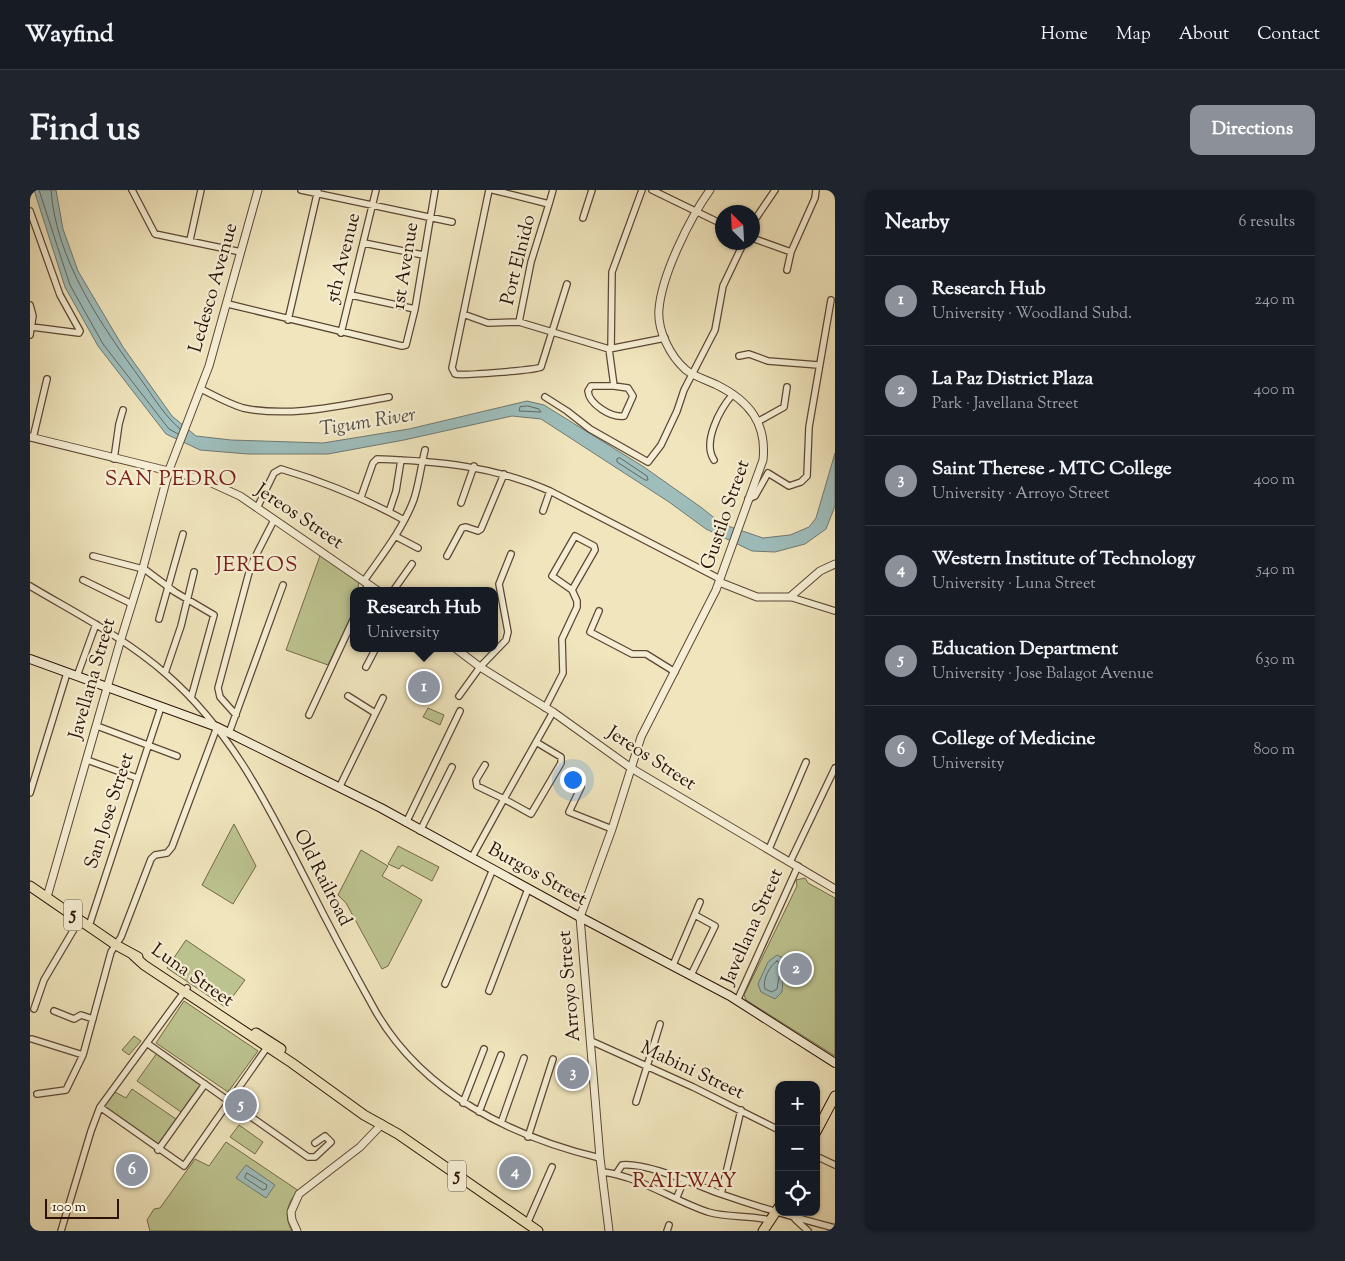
<!DOCTYPE html>
<meta charset="utf-8">
<style>
:root{--surface:#171b24;--page:#20242c;--text:#f1f3f6;--muted:#9ea1a6;--line:#363941;--accent:#8c9099}
body{margin:0;font-family:"Sorts Mill Goudy",serif;background:var(--page);color:var(--text)}
.controls{position:absolute;right:15px;bottom:15px;display:grid;overflow:hidden;border-radius:10px;box-shadow:0 1px 4px #0004}
.controls button{width:45px;height:45px;display:grid;place-items:center;padding:0;border:0;border-bottom:1px solid var(--line);background:var(--surface);color:var(--text);font:25px sans-serif}
.compass{position:absolute;left:685px;top:15px;width:45px;height:45px;border-radius:50%;background:var(--surface);box-shadow:0 1px 4px #0004;rotate:336deg}
.scale{position:absolute;left:15px;bottom:12px;width:74px;box-sizing:border-box;padding-left:5px;border:2px solid #2a1206;border-top:0;font-size:14px;line-height:18px;white-space:nowrap;color:#2a1206;-webkit-text-stroke:4px #f5eed4;paint-order:stroke}
.you{position:absolute;left:542px;top:589px;width:18px;height:18px;margin:-12px;border:4px solid #fff;border-radius:50%;background:#1a73e8;box-shadow:0 0 0 8px #1a73e833}
.badge{display:grid;place-items:center;width:32px;height:32px;border-radius:50%;background:var(--accent);color:#fff;font-size:16px;font-weight:700}
.pin{position:absolute;translate:-50% -50%;border:2px solid #fff;box-shadow:0 1px 5px #0006}
.popup{position:absolute;left:320px;top:397px;width:148px;height:65px;box-sizing:border-box;display:grid;place-content:center;border-radius:10px;background:var(--surface);filter:drop-shadow(0 1px 4px #0005);font-size:16px;white-space:nowrap;color:var(--muted)}
.popup b{font-size:19px;color:var(--text)}
.popup::after{content:'';position:absolute;left:50%;top:100%;margin-left:-10px;border:10px solid transparent;border-top-color:var(--surface)}
.list{margin:0;padding:0;list-style:none}
h2{display:flex;justify-content:space-between;align-items:center;height:65px;margin:0;padding:0 20px;font-size:21px}
h2 small{font-size:16px;font-weight:400;color:var(--muted)}
.list li{display:grid;grid-template-columns:32px 1fr auto;gap:15px;align-items:center;box-sizing:border-box;height:90px;padding:0 20px;border-top:1px solid var(--line)}
.list b{display:block;font-size:19px;white-space:nowrap}
.list p{margin:0;font-size:16px;white-space:nowrap;color:var(--muted)}
.list em{font-size:16px;font-style:normal;color:var(--muted)}
.icon{flex:none;width:28px;height:28px;fill:none;stroke:currentColor;stroke-width:2;stroke-linecap:round;stroke-linejoin:round}
.map{position:relative;flex:none;width:805px;height:1041px;overflow:hidden;border-radius:10px}
header{display:flex;align-items:center;gap:30px;box-sizing:border-box;height:70px;padding:0 25px;background:var(--surface);border-bottom:1px solid var(--line)}
header strong{font-size:24px}
nav{display:flex;gap:28px;margin-inline-start:auto;font-size:18px}
.intro{display:flex;align-items:center;justify-content:space-between;box-sizing:border-box;height:120px;padding:0 30px}
h1{margin:0;font-size:35px}
.button{padding:12px 22px;border-radius:10px;background:var(--accent);color:#fff;font-size:18px;font-weight:700}
main{display:flex;gap:30px;padding:0 30px}
aside{flex:1;background:var(--surface);border-radius:10px;box-shadow:0 1px 4px #0004}
.map>svg:first-child{display:block}
</style>
<header>
<strong>Wayfind</strong>
<nav><a>Home</a><a>Map</a><a>About</a><a>Contact</a></nav>
</header>
<div class="intro"><h1>Find us</h1><a class="button">Directions</a></div>
<main>
<div class="map">
<svg width="805" height="1041" viewBox="0 0 805 1041">
<rect width="100%" height="100%" fill="#f0e5bd"/>
<filter id="stains"><feTurbulence type="fractalNoise" baseFrequency=".004" numOctaves="4"/><feColorMatrix values="0 0 0 0 .2 0 0 0 0 .09 0 0 0 0 .02 0 0 0 .5 -.17"/></filter>
<radialGradient id="worn" r=".72"><stop offset=".6" stop-color="#630" stop-opacity="0"/><stop offset="1" stop-color="#630" stop-opacity=".3"/></radialGradient>
<path fill="#bcc38f" stroke="#736a4a" d="M291,363L329,387L328,401H324V420L298,475L256,460Z
M398,518L414,525L410,535L393,527Z
M204,634L226,676L203,714L172,695Z
M368,656L409,677L402,691L372,675L369,679L358,674Z
M331,660L358,676L352,686L392,710L358,776L352,779L316,713L308,705Z
M775,688L778,693L805,708V866L716,810L714,805L767,696L766,690Z
M156,750L215,790L195,817L137,778Z
M154,811L228,861L198,902L126,853Z
M104,846L111,851L99,865L92,860Z
M127,863L171,894L151,922L107,891Z
M102,899L146,929L126,957L73,917L85,902L96,908Z
M207,903L220,911L218,915L228,922L224,927L201,911Z
M209,935L233,952L225,964L200,947Z
M196,952L269,1001C256,1012 254,1027 262,1041H120L117,1030L124,1019L130,1018L165,969L179,976Z"/>
<path fill="#9ebdbb" stroke="#707973" d="M4,0H26L33,39L48,81L93,157L142,226L166,246L201,250L293,253L379,239L497,211L514,215L614,277L672,318L692,334L733,348L760,345L779,337L786,328L805,263V316L796,339L775,354L745,362L722,361L676,339L639,312L511,229L482,226L374,250L298,264H218L170,260L136,244L68,156L35,97Z
M747,765L758,770L760,775L753,789L752,802L745,809L731,802L728,794L738,772Z
M216,975L245,995L236,1008L206,988Z"/>
<g fill="none" stroke-linecap="round" stroke-linejoin="round">
<path stroke="#646860" stroke-width="1" d="M9,0L40,95L73,154L139,239L148,244
M21,0C26,71 72,136 112,191C124,208 134,225 150,239
M498,216L509,219L511,222L489,221L490,217Z
M590,268L617,286L618,290H615L587,272V269Z
M747,771L754,776L749,787L747,799L742,802L735,799C732,790 740,775 747,771Z
M217,983L237,995L236,999L233,1000L215,988Z"/>
<g stroke="#5c4734" stroke-width="8">
<path id="minor" d="M102,0L125,44L211,62
M271,0L422,32
M459,0L422,178L425,184C431,186 507,180 511,177L537,94
M463,0L519,14L501,72L489,132
M622,0L692,34
M519,14L523,0
M0,21L30,105L50,141L49,143L2,137
M553,28L562,0
M722,34L745,0
M722,48L761,62L785,8L786,0
M160,50L171,0
M334,53L393,65
M757,80L761,62
M321,105L385,119
M198,114L372,156L376,155L385,119L405,0
M0,115L3,126L0,145
M433,124L458,133L489,132L579,159L635,148
M258,130L288,0
M311,143L346,0
M579,159L584,196L598,198L603,206L594,226C581,228 559,214 558,201L561,196H584
M581,159L582,82L612,0
M709,166L719,164L738,171L788,175
M171,199C185,206 199,214 213,218C260,228 313,215 359,207
M515,207L537,221L560,239L618,272L631,255L647,221L654,200L685,140L693,96L714,52
M729,231L754,217L757,197
M3,248L17,189
M84,269L89,234L93,220
M684,270C672,252 690,219 703,204
M331,307L343,273L347,269C407,271 464,276 520,301L690,389
M718,309L725,306L738,283L759,296L771,292L777,286L779,237L801,110
M431,313L444,276
M227,318L244,283L251,279C295,292 334,308 374,330
M513,321L520,301
M359,322L366,301L371,270
M365,346L388,358
M63,366L113,379
M417,366L432,338L436,337L448,341L451,339L474,284
M113,378L145,402L184,425L161,508
M53,390L102,414
M334,391C352,365 373,339 384,309C389,294 391,276 395,260
M0,396C47,424 95,448 136,484C202,541 238,616 277,692C299,736 322,779 346,822C393,903 482,947 570,968
M335,401L338,394
M363,401L382,374
M760,407L805,421
M569,421L560,442L602,464H616L645,482
M129,429L153,344
M336,477L346,458
M135,483L151,436L164,382
M47,486L66,434
M318,506L345,523
M429,506L450,477L476,450L478,442L469,394L481,364
M515,518L533,483L532,449L547,417V411L542,400L522,386L545,346L564,356L565,360L542,400
M206,525L190,507L188,498L221,375L244,330
M279,525L324,428
M67,536L147,566
M199,543L253,395
M57,570L107,588
M455,575L446,590L447,596L474,609L523,522
M551,597L539,622L582,639
M309,598L353,508
M0,603L37,483
M376,633L430,521
M390,641L422,577
M739,659L776,572
M442,667L474,609L501,624L531,573V567L506,552
M760,672L805,578
M59,736L131,517
M643,775L670,712
M661,785L685,736L665,725
M415,794L463,679
M459,801L498,699
M707,811L768,676
M4,819L14,790L50,729
M24,821L44,829L51,825L63,829
M2,849L53,865
M561,851L663,897L749,940
M118,854L278,967H285L301,952L295,946L285,953
M7,904L36,900L53,865L81,762L91,747L121,669L125,665L137,663L142,657L187,537
M606,912L630,834
M433,913L454,859
M70,917L154,976L238,856
M449,922L471,865
M471,933L494,868
M498,947L523,869
M128,960L175,894
M786,966L805,975
M573,982C611,987 642,1010 678,1022C698,1028 719,1025 739,1030
M586,984L592,975C616,972 666,995 691,1004C728,1017 766,1028 805,1038
M691,1004L711,920
M647,1007L654,990
M765,1029L778,1041
M497,1034L522,977
M31,1041L61,941L70,917L157,798
M637,1041L639,1035"/>
</g>
<g stroke="#5c4734" stroke-width="9">
<path id="tertiary" d="M0,247L175,290L210,306L348,401
M689,392L727,407H760L790,381L805,374
M425,458L450,477L523,522L601,578L805,699
M17,707L91,449L113,378L139,280L179,176L228,0
M267,1041L262,1030L261,1022L269,1004L330,957L352,934
M579,1041L570,968L550,727L582,639L611,547L686,400L733,270C737,233 719,211 687,195C677,190 665,187 656,180C640,166 627,140 629,119C632,84 660,28 680,0"/>
</g>
<g stroke="#2a1206" stroke-width="10">
<path id="secondary" d="M0,469L187,537L351,618L550,727L700,806L805,873"/>
</g>
<g stroke="#2a1206" stroke-width="11">
<path id="primary" d="M0,696L86,755L108,767
M103,765L114,775L262,873L334,925L368,944L508,1041
M226,843L251,859
M786,942L805,906
M733,1041L749,1017"/>
</g>
<use href="#minor" stroke="#f5eed4" stroke-width="5.5"/>
<use href="#tertiary" stroke="#f5eed4" stroke-width="7"/>
<use href="#secondary" stroke="#f5eed4" stroke-width="8"/>
<use href="#primary" stroke="#f0e5bd" stroke-width="9"/>
</g>
<g text-anchor="middle" dominant-baseline="central" stroke-width="4.5" stroke-linejoin="round" paint-order="stroke">
<g fill="#f5eed4" stroke="#675444" stroke-width="1">
<rect x="34" y="709.5" width="18" height="31" rx="4"/>
<rect x="418" y="970.5" width="18" height="31" rx="4"/>
</g>
<g font-size="18" font-weight="bold" fill="#2a1206">
<text x="43" y="725">5</text>
<text x="427" y="986">5</text>
</g>
<g font-size="19" fill="#2a1206" stroke="#f5eed4">
<text transform="translate(314 68) rotate(-76)">5th Avenue</text>
<text transform="translate(489 70) rotate(-76)">Port Elnido</text>
<text transform="translate(376 76) rotate(-81)">1st Avenue</text>
<text transform="translate(184 98) rotate(-74)">Ledesco Avenue</text>
<text transform="translate(696 325) rotate(-71)">Gustilo Street</text>
<text transform="translate(269 327) rotate(34)">Jereos Street</text>
<text transform="translate(63 489) rotate(-74)">Javellana Street</text>
<text transform="translate(621 569) rotate(33)">Jereos Street</text>
<text transform="translate(80 621) rotate(-72)">San Jose Street</text>
<text transform="translate(507 685) rotate(29)">Burgos Street</text>
<text transform="translate(292 688) rotate(63)">Old Railroad</text>
<text transform="translate(723 737) rotate(-66)">Javellana Street</text>
<text transform="translate(162 786) rotate(35)">Luna Street</text>
<text transform="translate(540 796) rotate(-95)">Arroyo Street</text>
<text transform="translate(662 881) rotate(25)">Mabini Street</text>
</g>
<g font-size="20" font-style="italic" fill="#534e45" stroke="#f5eed4">
<text transform="translate(338 233) rotate(-9)">Tigum River</text>
</g>
<g font-size="21" letter-spacing="1" fill="#7a1f14" stroke="#f5eed4">
<text x="141" y="290">SAN PEDRO</text>
<text x="227" y="376">JEREOS</text>
<text x="655" y="992">RAILWAY</text>
</g>
</g>
<rect width="100%" height="100%" filter="url(#stains)"/>
<rect width="100%" height="100%" fill="url(#worn)"/>
</svg>
<div class="controls">
<button>+</button>
<button>−</button>
<button><svg class="icon" aria-label="locate" viewBox="0 0 24 24"><circle cx="12" cy="12" r="6"/><path d="M12 2v4M12 18v4M2 12h4M18 12h4"/></svg></button>
</div>
<svg class="compass" viewBox="-18 -18 36 36"><path d="M0-13l5 13h-10z" fill="#e53935"/><path d="M0 13l5-13h-10z" fill="#9ea1a6"/></svg>
<div class="scale">100 m</div>
<div class="you"></div>
<div class="pin badge" style="left:394px;top:497px">1</div>
<div class="popup"><b>Research Hub</b>University</div>
<div class="pin badge" style="left:766px;top:779px">2</div>
<div class="pin badge" style="left:543px;top:883px">3</div>
<div class="pin badge" style="left:485px;top:982px">4</div>
<div class="pin badge" style="left:211px;top:915px">5</div>
<div class="pin badge" style="left:102px;top:980px">6</div>
</div>
<aside>
<h2>Nearby<small>6 results</small></h2>
<ul class="list">
<li><span class="badge">1</span><div><b>Research Hub</b><p>University · Woodland Subd.</p></div><em>240 m</em></li>
<li><span class="badge">2</span><div><b>La Paz District Plaza</b><p>Park · Javellana Street</p></div><em>400 m</em></li>
<li><span class="badge">3</span><div><b>Saint Therese - MTC College</b><p>University · Arroyo Street</p></div><em>400 m</em></li>
<li><span class="badge">4</span><div><b>Western Institute of Technology</b><p>University · Luna Street</p></div><em>540 m</em></li>
<li><span class="badge">5</span><div><b>Education Department</b><p>University · Jose Balagot Avenue</p></div><em>630 m</em></li>
<li><span class="badge">6</span><div><b>College of Medicine</b><p>University</p></div><em>800 m</em></li>
</ul>
</aside>
</main>
